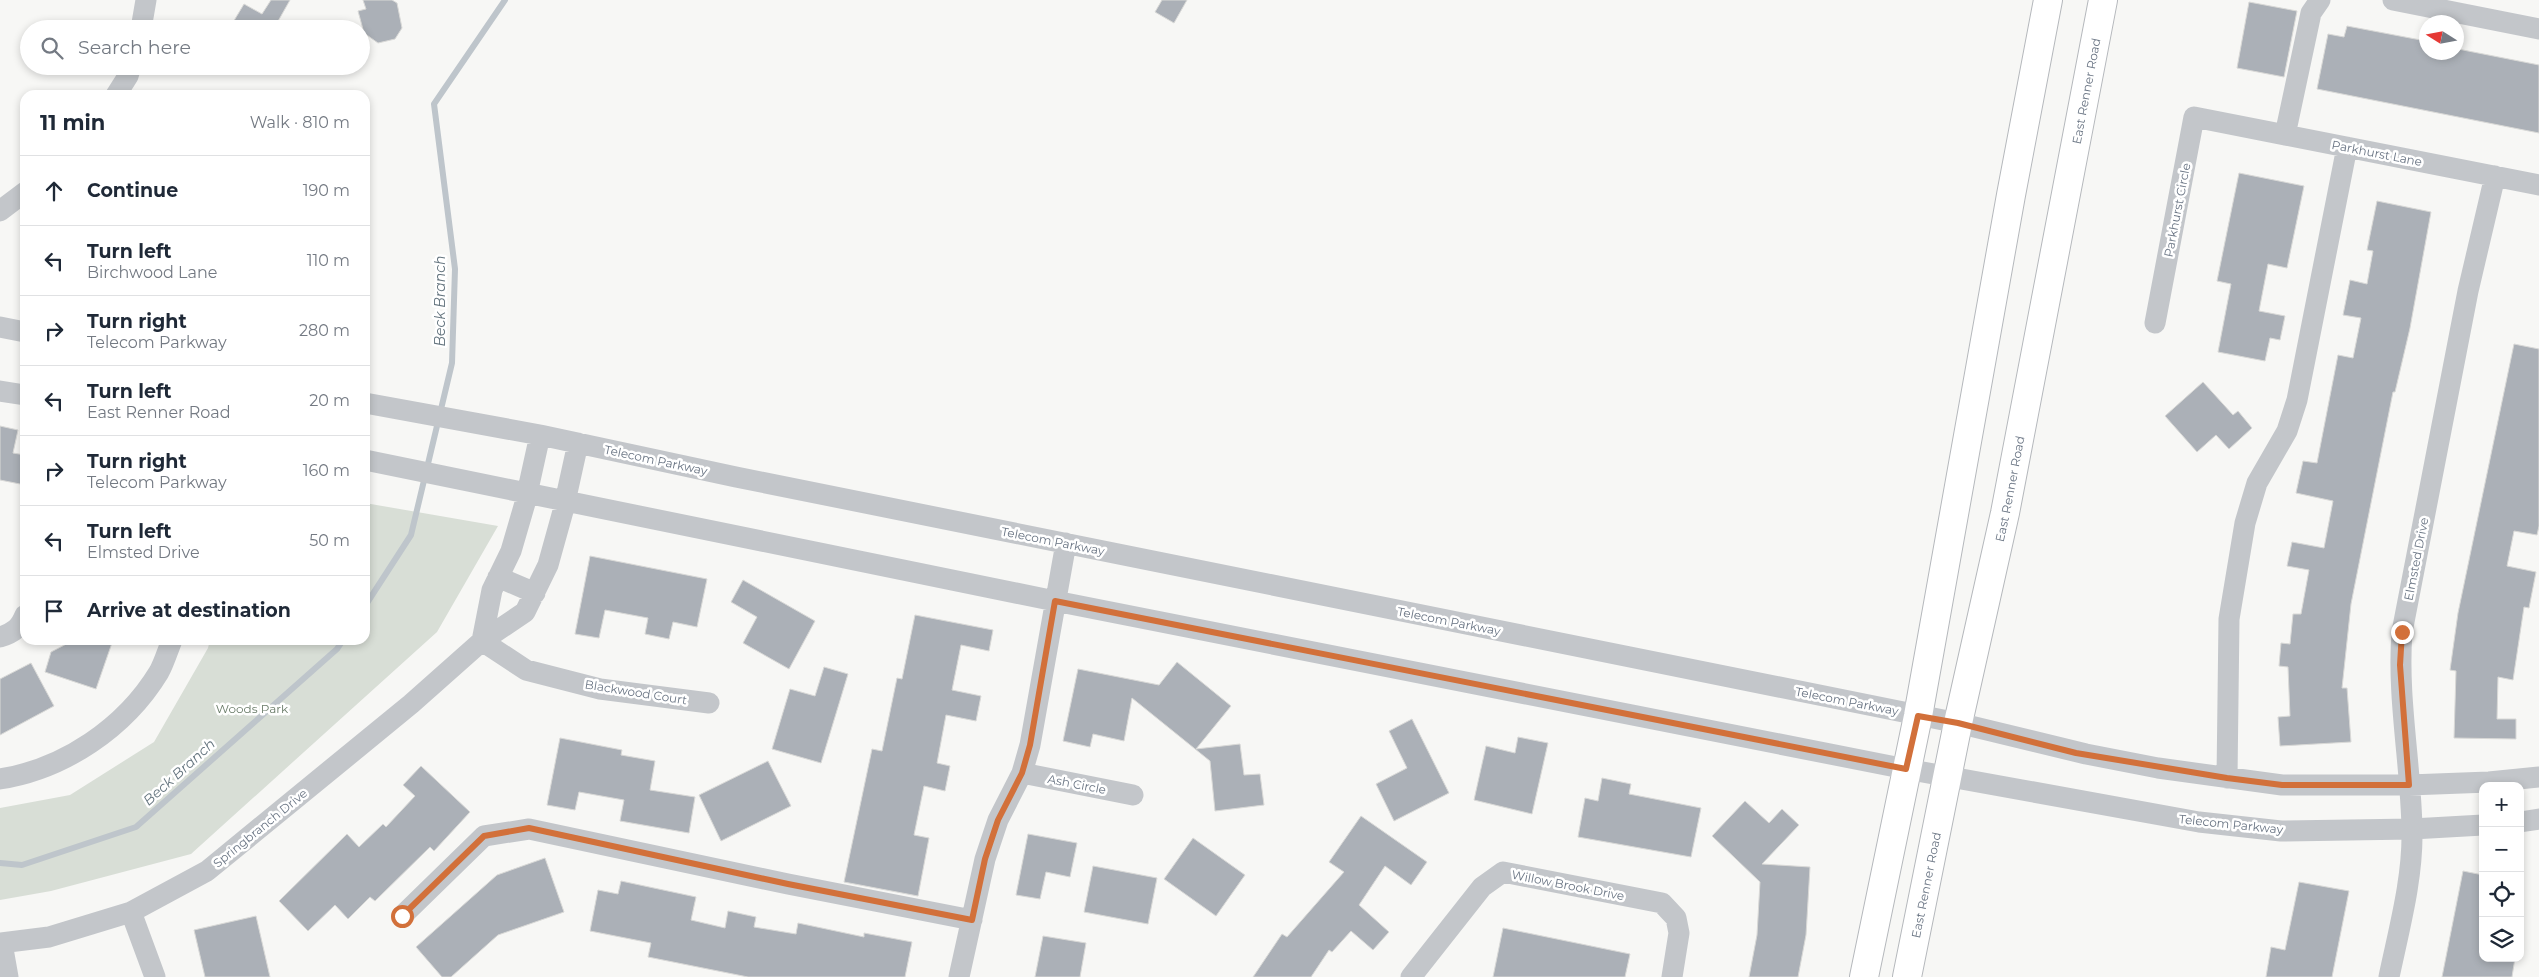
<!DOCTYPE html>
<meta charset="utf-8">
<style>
:root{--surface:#fff;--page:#f6f6f7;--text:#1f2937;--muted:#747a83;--line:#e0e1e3}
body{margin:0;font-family:Montserrat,sans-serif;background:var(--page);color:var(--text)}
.controls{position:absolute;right:15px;bottom:15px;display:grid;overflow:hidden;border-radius:10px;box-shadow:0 2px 8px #0003}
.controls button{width:45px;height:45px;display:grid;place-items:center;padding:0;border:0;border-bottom:1px solid var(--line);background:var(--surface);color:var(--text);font:25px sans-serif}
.compass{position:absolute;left:2419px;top:15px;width:45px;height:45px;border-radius:50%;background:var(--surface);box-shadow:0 2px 8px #0003;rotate:281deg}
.stop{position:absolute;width:15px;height:15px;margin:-11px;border:4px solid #d2703a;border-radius:50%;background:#fff}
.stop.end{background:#d2703a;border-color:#fff;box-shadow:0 1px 5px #0008}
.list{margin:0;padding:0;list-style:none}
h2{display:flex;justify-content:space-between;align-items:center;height:65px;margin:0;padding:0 20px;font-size:21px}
h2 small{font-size:16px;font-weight:400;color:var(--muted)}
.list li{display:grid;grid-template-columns:32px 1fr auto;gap:15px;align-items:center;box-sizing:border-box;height:70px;padding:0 20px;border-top:1px solid var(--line)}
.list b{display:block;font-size:19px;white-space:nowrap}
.list p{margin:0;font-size:16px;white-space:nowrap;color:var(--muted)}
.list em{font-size:16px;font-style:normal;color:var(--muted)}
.icon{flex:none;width:28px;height:28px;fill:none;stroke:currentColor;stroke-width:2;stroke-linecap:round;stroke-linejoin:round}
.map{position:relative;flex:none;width:2539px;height:977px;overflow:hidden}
.search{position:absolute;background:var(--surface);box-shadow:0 2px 8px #0003;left:20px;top:20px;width:350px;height:55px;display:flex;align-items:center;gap:12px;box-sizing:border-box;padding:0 18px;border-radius:28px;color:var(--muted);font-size:19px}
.panel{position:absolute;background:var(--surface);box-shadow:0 2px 8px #0003;left:20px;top:90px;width:350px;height:555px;border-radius:15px}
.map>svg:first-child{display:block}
</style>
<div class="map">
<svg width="2539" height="977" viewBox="0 0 2539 977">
<rect width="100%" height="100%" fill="#f7f7f5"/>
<path fill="#d8ded6" d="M365,503L498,526L437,632L191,854L51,891L0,900V808L70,795L154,742L208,648L210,640H365Z"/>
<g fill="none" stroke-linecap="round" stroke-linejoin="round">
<path stroke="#bec5cb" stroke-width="6" d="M365,606L411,535L452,363L455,269L434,104L505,0
M0,863L22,865L136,827L337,649L343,640"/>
</g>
<path fill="#abb0b7" stroke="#d9d9d7" d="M271,0H290L277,23L286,29H229L244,4L262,14Z
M363,0H392L397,3L402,28L395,39L378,43L364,33L358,11L366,9Z
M1162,0H1187L1174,23L1155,12Z
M2249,2L2297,11L2284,77L2237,68Z
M2347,26L2426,41V52H2457L2458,49L2539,65V133L2317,89L2328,34L2344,37Z
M2239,173L2304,186L2287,268L2268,264L2259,311L2285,316L2280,340L2270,338L2265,361L2218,352L2231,284L2217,281Z
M2377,201L2431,212L2410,328L2395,392H2393L2351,604L2342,688H2347L2351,742L2280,746L2278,717L2290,716L2288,667L2279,666L2281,643L2290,644L2293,614H2301L2309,570L2287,566L2292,542L2324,548L2333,501L2296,493L2303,461L2317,463L2338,355L2353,358L2361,318L2343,315L2350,280L2367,284L2373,251L2367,250Z
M2514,344L2539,349V526L2537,535L2514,531L2507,566L2536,572L2529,608L2524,607L2513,680L2498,677L2497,719H2516V739L2454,738L2456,671L2450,670L2458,613Z
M2203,382L2233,415L2238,411L2252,428L2229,449L2216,435L2197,452L2165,416Z
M0,426L18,430L13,453L25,455V485L0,480Z
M590,556L707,579L697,627L673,622L669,639L645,634L648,618L605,610L599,638L575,634Z
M743,580L815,621L789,669L743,643L757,617L731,602Z
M915,615L993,630L989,651L961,645L952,690L981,696L976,721L946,715L937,763L950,766L945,791L924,786L914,835L929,838L918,896L844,882L872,749L882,751L897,678L902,679Z
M74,640H113L96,689L45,672L51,652Z
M1177,662L1231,706L1196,749L1240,744L1244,775L1260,774L1264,805L1215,811L1210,761L1132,698L1124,741L1093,734L1090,747L1063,741L1078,669L1159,685Z
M31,663L54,706L0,735V679Z
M824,667L848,674L821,763L772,749L790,689L815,696Z
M1412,719L1449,793L1394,821L1376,784L1407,768L1389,731Z
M1518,737L1548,743L1532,814L1474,800L1486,746L1515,753Z
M560,738L622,750L621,755L655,761L650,790L695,797L689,833L620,821L624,800L579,792L575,810L547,805Z
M768,761L791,806L721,841L699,795Z
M421,766L470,812L434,851L430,847L375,901L370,897L348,919L335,905L308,931L279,901L347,834L359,847L383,824L386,827L415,796L403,785Z
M1602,778L1631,784L1629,794L1701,808L1691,857L1578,837L1585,798L1598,801Z
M1745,801L1769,823L1782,809L1799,825L1762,864L1810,867L1806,935L1798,977H1749L1757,935L1760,882L1712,836Z
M1361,816L1427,862L1411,885L1385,866L1359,905L1389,932L1373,950L1351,931L1332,952L1329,950L1311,977H1253L1282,934L1287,937L1344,872L1329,862Z
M1028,834L1077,843L1070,877L1046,872L1040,899L1016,895Z
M1193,838L1245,875L1216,916L1164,879Z
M545,858L564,912L498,935L451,977H442L416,947L497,875Z
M1093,866L1157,878L1148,924L1084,912Z
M2463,871L2483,875V958H2515L2512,977H2442Z
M621,881L696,897L691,920L725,928L728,911L756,917L754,927L796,934L798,923L864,937V933L912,942L905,977H748L648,957L651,943L590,931L598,890L618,894Z
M2299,882L2349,891L2332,977H2266L2271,947L2285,950Z
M256,916L270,977H205L194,930Z
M1503,928L1630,954L1625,977H1493Z
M1043,936L1086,943L1080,977H1035Z"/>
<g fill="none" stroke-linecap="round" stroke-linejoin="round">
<g stroke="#b5b8bc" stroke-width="30">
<g id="major">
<path d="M1864,977L1918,716L2011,195L2048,0"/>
<path id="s1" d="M1907,977L1958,723L2005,513L2103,0"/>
</g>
</g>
<path stroke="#c3c6ca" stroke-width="21" d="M2393,0L2539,29
M141,29L146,0
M116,95L128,76L131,66
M2285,135L2311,13L2320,0
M0,211L25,192
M2155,323L2194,117L2539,185
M0,327L25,332
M0,391L25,395
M365,403L540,435L736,477L1958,723L2086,754L2158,768L2282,785H2409L2489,782L2539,777
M365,460L1055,601L1906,769L2199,822L2281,831L2412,829L2483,825
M498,577L535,593
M0,637C13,633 20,628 25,615
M482,641L526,670L600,689L709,703
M482,641L492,590L511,551L525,503L540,435
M1022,773L1133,795
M2227,778L2229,619L2245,523L2257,483L2287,431L2297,400L2347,147
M0,779C64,769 125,728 159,672C164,663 168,650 172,640
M2520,822L2539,819
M131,912L155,977
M402,916L484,836L529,829L788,884L972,920
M0,943L49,937L131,912L207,871L411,704L482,641L525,612L548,565L563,511L578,443
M2,943L8,977
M959,977L985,859L998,820L1022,773L1030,745L1066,543
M1411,977L1482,887L1503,872L1662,903L1676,918L1679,933L1672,977
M2389,977C2399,929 2413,879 2412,830C2411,764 2397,698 2402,632L2468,291L2495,176"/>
<use href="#major" stroke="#fff" stroke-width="28"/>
</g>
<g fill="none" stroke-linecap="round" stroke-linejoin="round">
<path stroke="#d2703a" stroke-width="6" d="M402,916L484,836L529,828L788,884L972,920L985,859L998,820L1022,773L1030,745L1055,601L1906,769L1918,716L1958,723L2076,753L2227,778L2282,785H2409L2400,665L2402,632"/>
</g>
<g text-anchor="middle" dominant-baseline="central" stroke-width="5" stroke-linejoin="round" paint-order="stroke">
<g font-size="12" fill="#697483" stroke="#fff">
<text stroke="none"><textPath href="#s1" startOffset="904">East Renner Road</textPath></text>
<text transform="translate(2377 153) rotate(11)">Parkhurst Lane</text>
<text transform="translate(2177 210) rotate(-79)">Parkhurst Circle</text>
<text transform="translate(656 460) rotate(12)">Telecom Parkway</text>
<text stroke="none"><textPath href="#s1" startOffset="499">East Renner Road</textPath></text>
<text transform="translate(1053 541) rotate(11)">Telecom Parkway</text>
<text transform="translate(2416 559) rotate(-79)">Elmsted Drive</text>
<text transform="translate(1449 621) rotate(11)">Telecom Parkway</text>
<text transform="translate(636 692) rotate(9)">Blackwood Court</text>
<text transform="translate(1847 701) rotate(11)">Telecom Parkway</text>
<text transform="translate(1077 784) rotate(11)">Ash Circle</text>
<text transform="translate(2231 824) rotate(6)">Telecom Parkway</text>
<text transform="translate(260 828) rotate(-39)">Springbranch Drive</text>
<text transform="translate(1568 885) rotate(11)">Willow Brook Drive</text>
<text stroke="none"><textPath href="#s1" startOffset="94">East Renner Road</textPath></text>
</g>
<g font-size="12" fill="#697b68" stroke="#fff">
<text x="252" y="708">Woods Park</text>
</g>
<g font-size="14" font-style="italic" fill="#65757f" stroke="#fff">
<text transform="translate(440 301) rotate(-90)">Beck Branch</text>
<text transform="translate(179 772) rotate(-42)">Beck Branch</text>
</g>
</g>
</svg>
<div class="controls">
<button>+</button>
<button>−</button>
<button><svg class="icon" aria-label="locate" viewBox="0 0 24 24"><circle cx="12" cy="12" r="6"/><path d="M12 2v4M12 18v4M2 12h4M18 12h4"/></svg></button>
<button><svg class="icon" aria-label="layers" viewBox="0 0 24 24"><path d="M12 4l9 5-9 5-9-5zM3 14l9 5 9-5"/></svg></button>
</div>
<svg class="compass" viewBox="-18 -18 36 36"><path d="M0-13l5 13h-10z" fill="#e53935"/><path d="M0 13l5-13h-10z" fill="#747a83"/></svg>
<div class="stop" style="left:402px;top:916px"></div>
<div class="stop end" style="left:2402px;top:632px"></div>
<div class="search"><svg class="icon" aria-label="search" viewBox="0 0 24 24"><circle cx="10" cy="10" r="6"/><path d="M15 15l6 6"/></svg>Search here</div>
<section class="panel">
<h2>11 min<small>Walk · 810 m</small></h2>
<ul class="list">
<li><svg class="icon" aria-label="ahead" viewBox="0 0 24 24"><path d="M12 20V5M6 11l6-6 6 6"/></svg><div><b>Continue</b></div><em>190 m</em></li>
<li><svg class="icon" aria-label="left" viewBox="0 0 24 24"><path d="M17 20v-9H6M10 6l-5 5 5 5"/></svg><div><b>Turn left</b><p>Birchwood Lane</p></div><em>110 m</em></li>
<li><svg class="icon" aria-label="right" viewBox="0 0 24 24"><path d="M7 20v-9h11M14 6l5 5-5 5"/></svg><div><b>Turn right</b><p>Telecom Parkway</p></div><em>280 m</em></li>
<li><svg class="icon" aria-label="left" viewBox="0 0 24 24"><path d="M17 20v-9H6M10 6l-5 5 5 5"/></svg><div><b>Turn left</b><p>East Renner Road</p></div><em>20 m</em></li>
<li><svg class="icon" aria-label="right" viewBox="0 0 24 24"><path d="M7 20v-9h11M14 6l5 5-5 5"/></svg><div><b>Turn right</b><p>Telecom Parkway</p></div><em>160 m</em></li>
<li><svg class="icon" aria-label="left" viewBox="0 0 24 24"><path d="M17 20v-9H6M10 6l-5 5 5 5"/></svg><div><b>Turn left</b><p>Elmsted Drive</p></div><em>50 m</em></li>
<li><svg class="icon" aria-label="arrive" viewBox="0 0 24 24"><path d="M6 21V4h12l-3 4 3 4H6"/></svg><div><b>Arrive at destination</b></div></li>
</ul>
</section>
</div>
